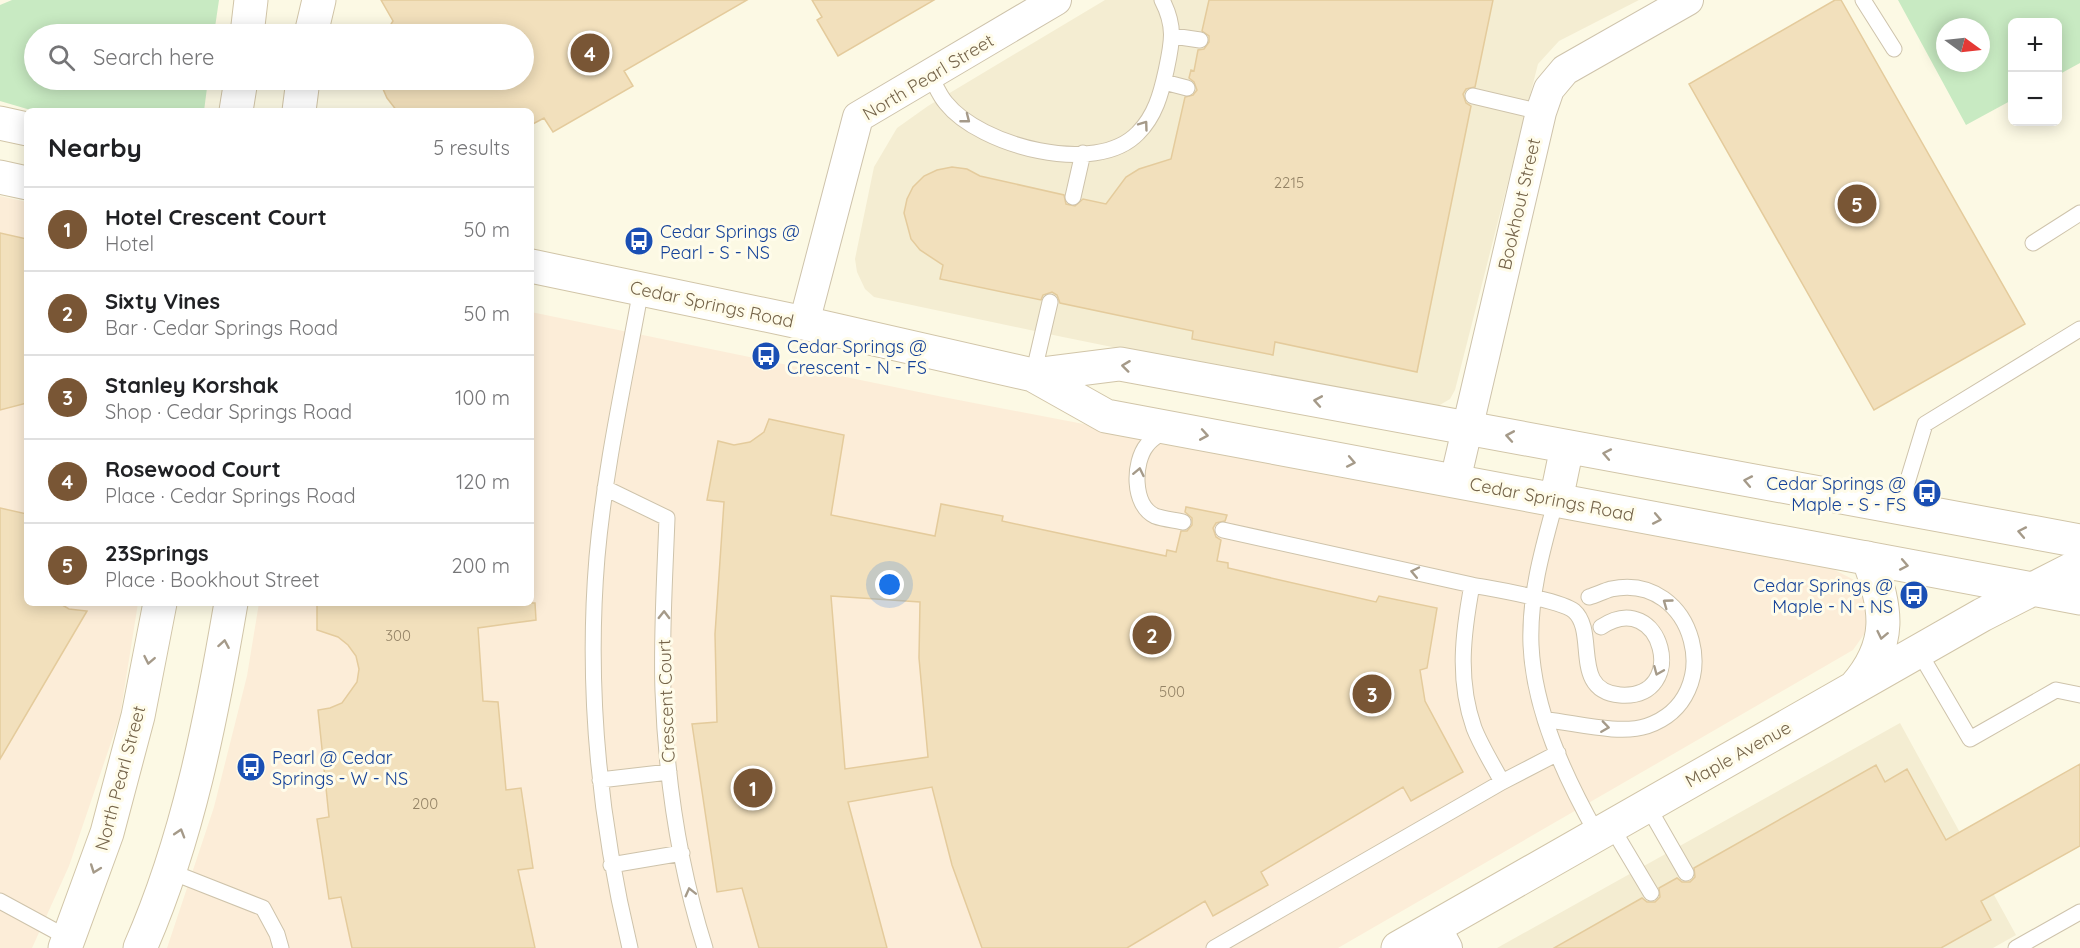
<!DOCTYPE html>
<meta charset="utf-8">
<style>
:root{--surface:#fff;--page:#f6f6f6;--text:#202124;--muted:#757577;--line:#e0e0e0;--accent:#795635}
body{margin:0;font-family:Quicksand,sans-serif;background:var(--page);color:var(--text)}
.controls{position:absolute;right:18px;top:18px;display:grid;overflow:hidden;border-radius:9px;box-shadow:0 3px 15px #0003}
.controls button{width:54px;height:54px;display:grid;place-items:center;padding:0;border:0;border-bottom:2px solid var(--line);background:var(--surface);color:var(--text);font:30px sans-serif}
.compass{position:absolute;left:1936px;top:18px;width:54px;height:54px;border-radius:50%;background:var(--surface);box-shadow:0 3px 15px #0003;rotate:105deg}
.you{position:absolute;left:890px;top:585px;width:21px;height:21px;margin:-15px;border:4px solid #fff;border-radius:50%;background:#1a73e8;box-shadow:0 0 0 9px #1a73e833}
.badge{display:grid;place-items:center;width:39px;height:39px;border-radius:50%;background:var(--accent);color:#fff;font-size:20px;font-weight:700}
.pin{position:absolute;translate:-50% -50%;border:3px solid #fff;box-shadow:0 2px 6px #0006}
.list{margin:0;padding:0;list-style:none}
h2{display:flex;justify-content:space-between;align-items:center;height:78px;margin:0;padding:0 24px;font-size:26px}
h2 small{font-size:20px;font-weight:400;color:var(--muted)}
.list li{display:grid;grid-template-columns:39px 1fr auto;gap:18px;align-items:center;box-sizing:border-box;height:84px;padding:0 24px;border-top:2px solid var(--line)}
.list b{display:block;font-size:22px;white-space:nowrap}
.list p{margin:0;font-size:20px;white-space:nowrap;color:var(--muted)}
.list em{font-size:20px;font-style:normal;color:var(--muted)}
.icon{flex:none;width:33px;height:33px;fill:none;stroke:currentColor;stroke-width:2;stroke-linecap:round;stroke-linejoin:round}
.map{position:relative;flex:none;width:2080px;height:948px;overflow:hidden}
.search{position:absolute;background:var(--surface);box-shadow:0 3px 15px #0003;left:24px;top:24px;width:510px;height:66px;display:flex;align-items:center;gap:15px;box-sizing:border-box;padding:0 21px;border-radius:33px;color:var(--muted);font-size:22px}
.panel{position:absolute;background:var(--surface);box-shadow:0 3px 15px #0003;left:24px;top:108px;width:510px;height:498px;border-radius:9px}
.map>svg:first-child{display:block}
</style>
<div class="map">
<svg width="2080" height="948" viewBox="0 0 2080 948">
<rect width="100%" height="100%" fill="#fcf9e4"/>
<path fill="#f4edd2" d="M1105,0H1639L1559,41L1538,64L1455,390L1450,399L1433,409L1407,407L1058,336L874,297L865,289L857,272L855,259L874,167L897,128L928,106Z
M1900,723L2016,935L1993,948H1497Z"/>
<path fill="#fcedd8" d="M0,196L27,202V603H138L120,716L69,866L32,948H0Z
M531,312L943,397L1831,568L1856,581L1865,592L1867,630L1853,650L1338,948H167L214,807L247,676L259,603H531Z"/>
<path fill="#c8eac2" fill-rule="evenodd" d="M12,0H219L214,34H34V80H208L204,111H34L0,101V5Z
M1898,0H2080V63L2058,75V22H2012V100L1966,125ZM1945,27H1981V63H1945Z"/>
<path fill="#f2e0bc" stroke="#e4cb9c" stroke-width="1.5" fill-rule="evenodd" d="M381,0H747L624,71L633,86L553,132L544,118L531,125V111H397L387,98L379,80H524V34H385L393,21Z
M812,0H934L838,56L817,20L822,17Z
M1209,0H1493L1475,87L1466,89L1463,94L1466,103L1471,106L1417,372L1275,342L1273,355L1192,339L1193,331L1060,303L1057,295L1052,292L1043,295L1041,300L940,279L943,265L920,250L911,239L904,213L907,199L913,187L924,176L937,170L952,167L967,169L980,176L1064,195L1066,204L1075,206L1083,199L1106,204L1126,177L1139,169L1171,159L1185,97L1193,95L1197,90L1194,82L1189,78L1191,70L1194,71L1198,50L1204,49L1209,42V36L1202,31Z
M1835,0H1841L2025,324L1874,410L1689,84Z
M0,233L27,239V403L0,410Z
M769,419L844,435L831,515L935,536L941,504L1003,516L1002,521L1166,556L1167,550L1176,552L1181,531H1187L1192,525V518L1185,512L1186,507L1227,515L1225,521L1216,523L1213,528L1216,537L1221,540L1217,561L1228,563V568L1376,602L1379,596L1437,608L1427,668L1420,670L1425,701L1463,772L1411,801L1403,787L1261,872L1268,885L1213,916L1205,901L1127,948H982L952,865L932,787L848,802L887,948H759L742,888L717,892L692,724L717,722L715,634L724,502L707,500L718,441L734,445L750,442L764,432ZM831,596L920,602L919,658L928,757L845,769Z
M0,508L27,514V603H59L69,609L87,611L0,759Z
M317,603H535L536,620L478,628L483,701L498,702L506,790L521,788L533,868L518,870L535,948H352L341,897L329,899L317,819L329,817L318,710L330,708L342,703L357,682L359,669L356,656L348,645L338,637L317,630Z
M2080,764V846L1981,901L1991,920L1941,948H1554L1642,898L1647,902H1655L1660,897L1659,888L1677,878L1682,882H1690L1695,877L1694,868L1876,765L1885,782L1907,769L1946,840Z"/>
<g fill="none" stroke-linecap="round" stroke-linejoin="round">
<g stroke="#cec3ab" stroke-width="17">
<path id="service" d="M1863,0L1894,49
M1173,36L1200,40
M930,75C935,84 939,95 946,103C980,146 1096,177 1138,133C1155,116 1161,94 1166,71C1172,43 1176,27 1162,0
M1164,82L1187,88
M1473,96L1541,112
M1073,197L1083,153
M2033,243L2080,213
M1033,375L1050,302
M1165,430C1159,435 1151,439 1147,445C1133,462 1132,505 1155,516C1163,519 1174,520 1183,522
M605,488L667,518C665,575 661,634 663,691C666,777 679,866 705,948
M1556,500C1543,547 1529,595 1531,645C1534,711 1565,777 1597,834
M1904,510L1907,483L1925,424L2080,329
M1223,530L1472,585
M1919,652L1970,739L2056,690L2080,695
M1547,720C1576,723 1620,735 1647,726C1729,698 1695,571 1611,589C1604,591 1596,595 1589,597
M600,780L669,772
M1502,782C1493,765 1481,746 1474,728C1457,680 1463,633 1472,585C1492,589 1561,600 1574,611C1598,632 1570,691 1620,695C1691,700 1662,586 1601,627
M1647,805L1686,873
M1611,826L1651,893
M611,865L682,853
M169,871L263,908L277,934L281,948
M0,901L70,939
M630,948C599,819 586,689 597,557C605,467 625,378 641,289
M1214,948L1502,782L1558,753
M2016,948L2080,912"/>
</g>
<g stroke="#cec3ab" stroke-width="32">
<path id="minor" d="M804,323L858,117L1056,0
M1455,481L1541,112L1549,89L1565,70L1688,0
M1435,926L1447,948"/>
</g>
<g stroke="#d1c5a8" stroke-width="35">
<path id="secondary" d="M247,34L251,0
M311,34L319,0
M236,111L241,80
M299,111L303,80
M0,123L27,129
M0,177L27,183
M531,266L804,323L1033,375L1106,416L2080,598
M1033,375L1120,364L2080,541
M1556,500L1567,447
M1855,687C1893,644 1887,607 1868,558
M65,948L107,833L138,716L160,603
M140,948C188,839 211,720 231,603
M1398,948L1982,615L2080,565"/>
</g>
<use href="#service" stroke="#fff" stroke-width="15"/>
<use href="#minor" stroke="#fff" stroke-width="30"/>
<use href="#secondary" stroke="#fff" stroke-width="33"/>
</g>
<defs><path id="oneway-chevron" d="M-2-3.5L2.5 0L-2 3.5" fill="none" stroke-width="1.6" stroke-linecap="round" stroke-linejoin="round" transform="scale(1.5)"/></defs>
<g stroke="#a59a89">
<use href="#oneway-chevron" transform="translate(966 119) rotate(38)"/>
<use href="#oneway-chevron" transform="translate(1144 125) rotate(-54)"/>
<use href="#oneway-chevron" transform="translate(1126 366) rotate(-173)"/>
<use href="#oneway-chevron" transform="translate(1318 401) rotate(-170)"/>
<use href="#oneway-chevron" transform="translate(1204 435) rotate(10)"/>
<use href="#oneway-chevron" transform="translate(1510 436) rotate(-170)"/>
<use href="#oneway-chevron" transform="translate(1607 454) rotate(-169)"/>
<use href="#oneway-chevron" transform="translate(1351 462) rotate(11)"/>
<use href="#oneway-chevron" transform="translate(1139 472) rotate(-78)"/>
<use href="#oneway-chevron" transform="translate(1748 481) rotate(-169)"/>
<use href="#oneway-chevron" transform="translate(1657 519) rotate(11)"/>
<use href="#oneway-chevron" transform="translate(2022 532) rotate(-169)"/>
<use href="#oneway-chevron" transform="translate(1904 565) rotate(11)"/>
<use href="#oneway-chevron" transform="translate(1415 572) rotate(-168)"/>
<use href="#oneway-chevron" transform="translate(1667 603) rotate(-144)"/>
<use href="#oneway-chevron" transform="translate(664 615) rotate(-89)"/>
<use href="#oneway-chevron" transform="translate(1882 635) rotate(102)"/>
<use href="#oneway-chevron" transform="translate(224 644) rotate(-80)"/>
<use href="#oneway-chevron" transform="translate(149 660) rotate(101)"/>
<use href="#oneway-chevron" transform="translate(1658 671) rotate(113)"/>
<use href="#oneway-chevron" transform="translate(1605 727) rotate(8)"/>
<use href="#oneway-chevron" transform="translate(180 833) rotate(-73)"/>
<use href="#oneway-chevron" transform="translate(95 869) rotate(110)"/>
<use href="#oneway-chevron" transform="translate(690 892) rotate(-104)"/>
</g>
<defs>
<g id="bus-disc" transform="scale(1.5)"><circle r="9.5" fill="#1a4fb4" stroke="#fffcea"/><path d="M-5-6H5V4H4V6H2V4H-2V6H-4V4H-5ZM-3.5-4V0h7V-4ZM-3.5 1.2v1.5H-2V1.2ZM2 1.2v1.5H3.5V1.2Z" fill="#fff"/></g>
</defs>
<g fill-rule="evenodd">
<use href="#bus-disc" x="639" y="241"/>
<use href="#bus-disc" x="766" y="356"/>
<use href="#bus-disc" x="1927" y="493"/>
<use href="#bus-disc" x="1914" y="595"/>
<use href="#bus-disc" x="251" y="767"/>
</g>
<g text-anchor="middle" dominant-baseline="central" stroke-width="6" stroke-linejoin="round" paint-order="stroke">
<g font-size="15" fill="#948366">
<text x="1289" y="182">2215</text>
<text x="398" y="635">300</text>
<text x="1172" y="691">500</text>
<text x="425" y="803">200</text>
</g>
<g font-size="18" fill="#75644a" stroke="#fffcea">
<text transform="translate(928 77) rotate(-31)">North Pearl Street</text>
<text transform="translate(1519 204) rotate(-77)">Bookhout Street</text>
<text transform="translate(712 304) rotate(12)">Cedar Springs Road</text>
<text transform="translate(1552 499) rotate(11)">Cedar Springs Road</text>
<text transform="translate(666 701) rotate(-92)">Crescent Court</text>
<text transform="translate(1738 754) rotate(-29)">Maple Avenue</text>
<text transform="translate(120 778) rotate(-75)">North Pearl Street</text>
</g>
<g font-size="18" fill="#164399" stroke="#fffcea" text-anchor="start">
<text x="660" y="231">Cedar Springs @<tspan x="660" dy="21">Pearl - S - NS</tspan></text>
<text x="787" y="346">Cedar Springs @<tspan x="787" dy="21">Crescent - N - FS</tspan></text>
<text x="1906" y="483" text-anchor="end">Cedar Springs @<tspan x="1906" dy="21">Maple - S - FS</tspan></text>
<text x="1893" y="585" text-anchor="end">Cedar Springs @<tspan x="1893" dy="21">Maple - N - NS</tspan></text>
<text x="272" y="757">Pearl @ Cedar<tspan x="272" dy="21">Springs - W - NS</tspan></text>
</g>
</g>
</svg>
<div class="controls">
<button>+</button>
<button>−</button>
</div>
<svg class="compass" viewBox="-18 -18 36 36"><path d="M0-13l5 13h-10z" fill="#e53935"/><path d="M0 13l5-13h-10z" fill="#757577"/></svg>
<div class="you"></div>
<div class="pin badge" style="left:753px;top:788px">1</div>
<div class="pin badge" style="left:1152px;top:635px">2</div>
<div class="pin badge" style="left:1372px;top:694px">3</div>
<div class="pin badge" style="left:590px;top:53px">4</div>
<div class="pin badge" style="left:1857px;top:204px">5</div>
<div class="search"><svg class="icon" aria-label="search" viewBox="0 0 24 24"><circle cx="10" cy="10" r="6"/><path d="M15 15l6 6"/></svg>Search here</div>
<section class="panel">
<h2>Nearby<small>5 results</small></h2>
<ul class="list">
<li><span class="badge">1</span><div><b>Hotel Crescent Court</b><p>Hotel</p></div><em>50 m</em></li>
<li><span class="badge">2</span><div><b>Sixty Vines</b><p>Bar · Cedar Springs Road</p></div><em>50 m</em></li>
<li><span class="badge">3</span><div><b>Stanley Korshak</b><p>Shop · Cedar Springs Road</p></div><em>100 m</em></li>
<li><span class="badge">4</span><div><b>Rosewood Court</b><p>Place · Cedar Springs Road</p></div><em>120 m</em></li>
<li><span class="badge">5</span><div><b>23Springs</b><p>Place · Bookhout Street</p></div><em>200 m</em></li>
</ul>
</section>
</div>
